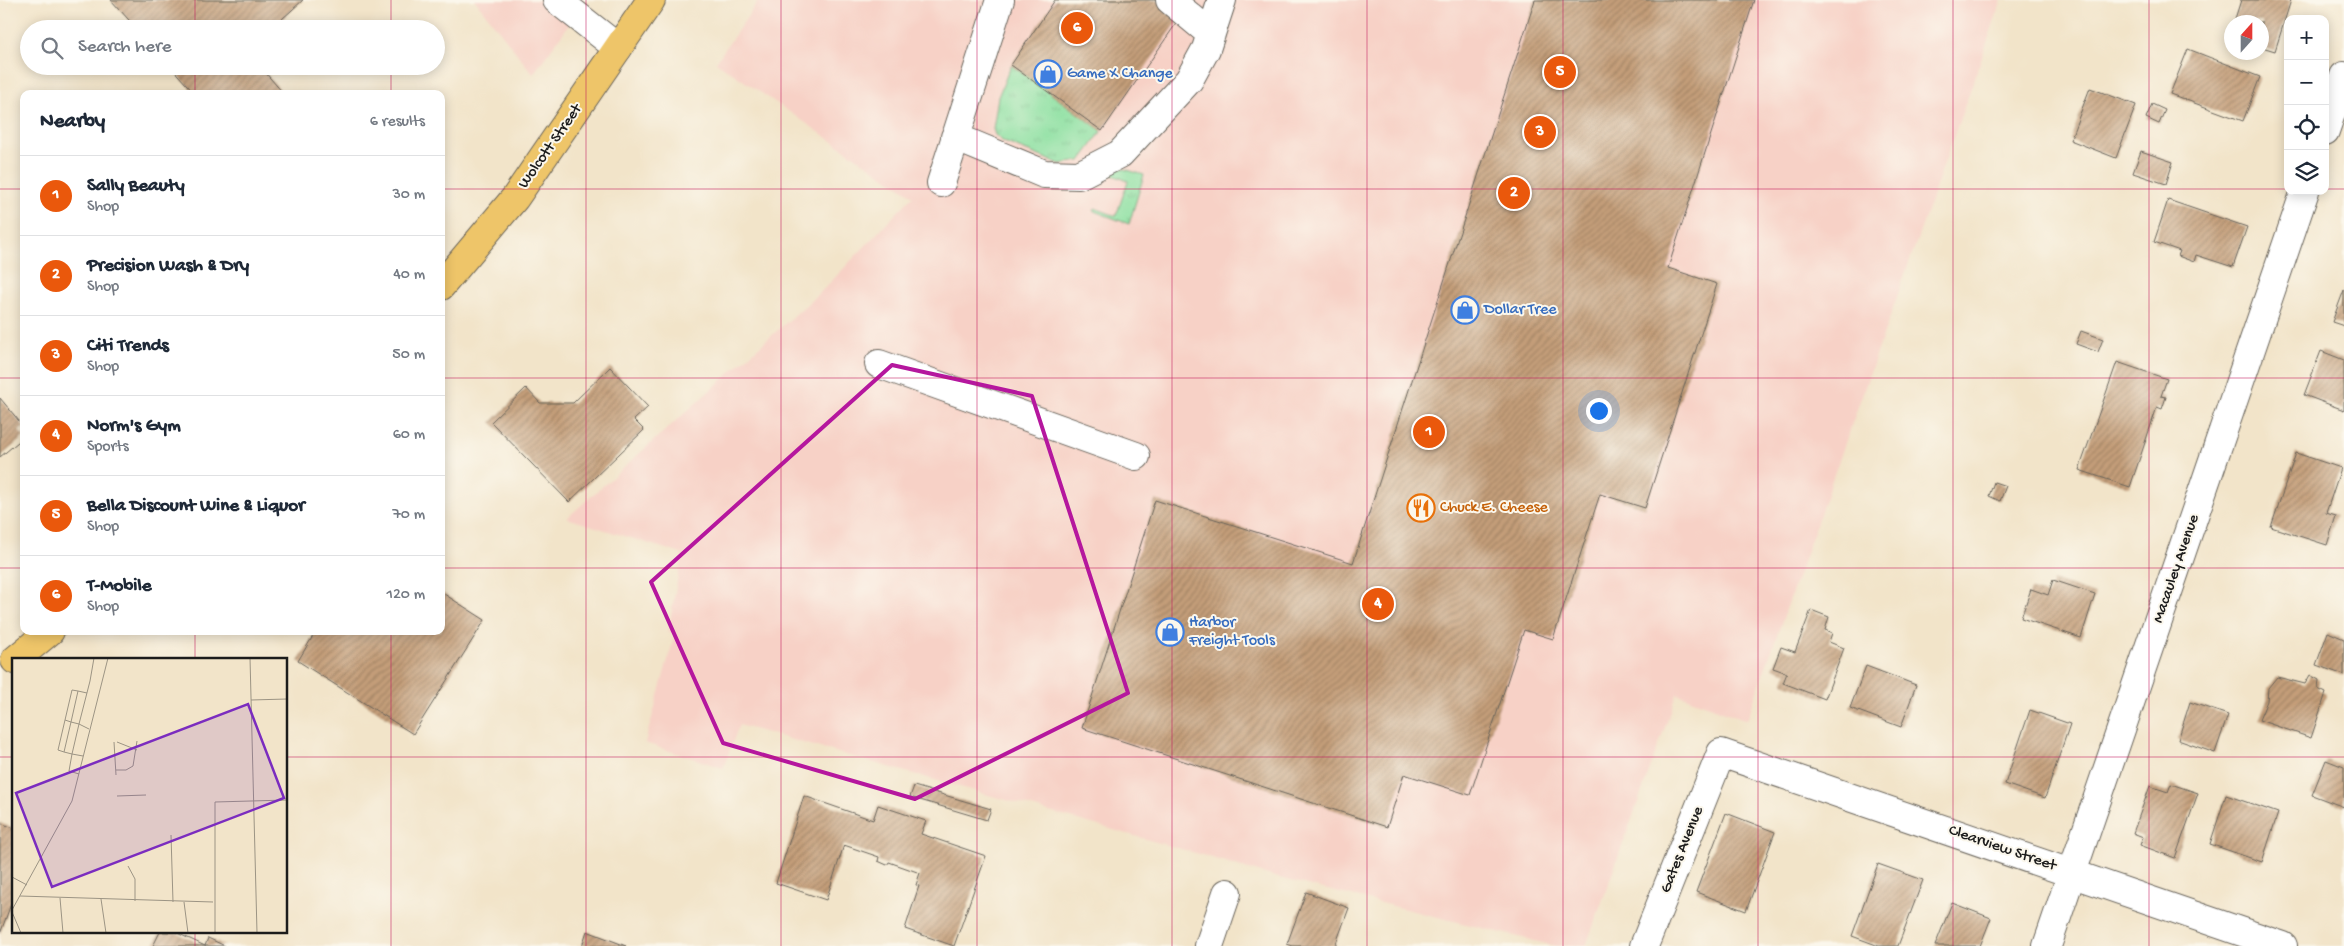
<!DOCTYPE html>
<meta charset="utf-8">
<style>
:root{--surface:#fff;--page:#f6f6f7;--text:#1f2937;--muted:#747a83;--line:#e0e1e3;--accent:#ea580c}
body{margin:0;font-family:"Gochi Hand",sans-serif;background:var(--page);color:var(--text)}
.controls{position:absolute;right:15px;top:15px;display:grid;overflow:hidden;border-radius:10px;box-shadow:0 2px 12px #0003}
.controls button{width:45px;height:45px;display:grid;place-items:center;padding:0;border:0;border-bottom:1px solid var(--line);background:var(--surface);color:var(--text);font:25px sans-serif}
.compass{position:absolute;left:2224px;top:15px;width:45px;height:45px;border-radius:50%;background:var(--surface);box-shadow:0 2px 12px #0003;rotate:21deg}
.you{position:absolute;left:1598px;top:410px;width:18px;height:18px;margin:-12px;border:4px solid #fff;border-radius:50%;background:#1a73e8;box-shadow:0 0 0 8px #1a73e833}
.badge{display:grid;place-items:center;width:32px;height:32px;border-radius:50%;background:var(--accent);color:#fff;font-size:16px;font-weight:700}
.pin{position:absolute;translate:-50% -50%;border:2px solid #fff;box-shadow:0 1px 5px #0006}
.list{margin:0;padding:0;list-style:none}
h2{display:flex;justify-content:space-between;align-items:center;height:65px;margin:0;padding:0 20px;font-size:21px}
h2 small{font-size:16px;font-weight:400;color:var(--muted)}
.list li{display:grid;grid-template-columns:32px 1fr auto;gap:15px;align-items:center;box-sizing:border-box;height:80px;padding:0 20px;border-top:1px solid var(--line)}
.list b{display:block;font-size:19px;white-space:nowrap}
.list p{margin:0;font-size:16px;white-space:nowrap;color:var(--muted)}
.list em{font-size:16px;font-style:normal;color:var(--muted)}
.icon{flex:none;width:28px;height:28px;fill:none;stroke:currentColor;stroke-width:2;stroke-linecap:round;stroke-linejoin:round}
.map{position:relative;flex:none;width:2344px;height:946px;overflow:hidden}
.search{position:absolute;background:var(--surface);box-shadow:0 2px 12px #0003;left:20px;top:20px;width:425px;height:55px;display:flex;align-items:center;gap:12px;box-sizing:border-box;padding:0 18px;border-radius:28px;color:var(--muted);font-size:19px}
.panel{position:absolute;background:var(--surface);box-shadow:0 2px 12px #0003;left:20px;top:90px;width:425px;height:545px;border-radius:10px}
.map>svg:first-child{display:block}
</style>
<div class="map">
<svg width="2344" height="946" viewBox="0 0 2344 946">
<defs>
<pattern id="grass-tufts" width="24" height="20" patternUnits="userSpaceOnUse" patternTransform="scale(1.25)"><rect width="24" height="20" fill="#8ce0a1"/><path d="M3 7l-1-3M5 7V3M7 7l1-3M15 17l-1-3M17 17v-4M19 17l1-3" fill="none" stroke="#78c08a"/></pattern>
<pattern id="building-hatch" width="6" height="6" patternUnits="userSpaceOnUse" patternTransform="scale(1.25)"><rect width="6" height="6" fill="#c49e79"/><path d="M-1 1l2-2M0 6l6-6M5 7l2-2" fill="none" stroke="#9e8062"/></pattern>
</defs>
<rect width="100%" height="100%" fill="#fbf7ec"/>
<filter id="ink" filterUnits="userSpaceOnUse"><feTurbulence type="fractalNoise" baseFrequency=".02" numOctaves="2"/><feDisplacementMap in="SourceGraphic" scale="10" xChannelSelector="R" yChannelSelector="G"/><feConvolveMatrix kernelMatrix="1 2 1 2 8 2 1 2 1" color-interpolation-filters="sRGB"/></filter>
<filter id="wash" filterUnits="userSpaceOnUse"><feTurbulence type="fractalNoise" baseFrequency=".0096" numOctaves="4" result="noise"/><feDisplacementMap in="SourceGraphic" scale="20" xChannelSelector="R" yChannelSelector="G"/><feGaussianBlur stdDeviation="1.12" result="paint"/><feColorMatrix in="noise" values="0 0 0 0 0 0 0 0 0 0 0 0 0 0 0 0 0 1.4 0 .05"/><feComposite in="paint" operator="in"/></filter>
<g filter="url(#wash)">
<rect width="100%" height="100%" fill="#f2e4c9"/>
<path fill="#f7d1c6" d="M475,0H587L533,74Z
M759,0H2002L1747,720L1677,694L1586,946H1555L1275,877L1199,854L739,725L723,768L645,743L675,634L668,632L682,554L567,518L825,288L913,196L716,62Z"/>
<path fill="url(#grass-tufts)" stroke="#547e5e" d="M1011,65L1102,131L1080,161L1060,164L1004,142L995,135L993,129L998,97Z
M1111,165L1144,175L1129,224L1094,211L1095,208L1116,216L1128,181L1108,173Z"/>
<g id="blocks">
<path fill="url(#building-hatch)" d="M111,0H303L271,29H137Z
M1055,0H1160L1182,15L1102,131L1011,65Z
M1535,0H1754L1668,268L1717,284L1645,508L1600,494L1553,639L1524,630L1470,795L1404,774L1387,827L1082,728L1155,500L1353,563Z
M2241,0H2291L2275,51L2262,47V22H2234Z
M2188,49L2260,77L2243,121L2170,94Z
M170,66H263V70L284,94H195Z
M2090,88L2136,105L2116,158L2070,140Z
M2152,104L2165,110L2159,124L2146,118Z
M2141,151L2173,162L2166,184L2133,173Z
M2168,200L2247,227L2233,267L2196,255L2194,262L2178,256L2180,251L2154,242Z
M2344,290V326L2332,322Z
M2081,331L2103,339L2098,352L2076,344Z
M2321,351L2344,360V410L2304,395Z
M2117,362L2167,379L2161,396L2166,397L2162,409L2157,407L2130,487L2079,470Z
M610,367L648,407L634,420L644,430L569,502L491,422L526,388L540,403H573Z
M0,398L24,427L19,431L24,437L0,457Z
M2296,453L2341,468L2326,513L2336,516L2327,545L2271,527Z
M1994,482L2006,486L2000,501L1989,496Z
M2053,580L2095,594L2081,638L2021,618L2031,589L2048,595Z
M441,592L485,620L413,734L298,661L316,631H441Z
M1811,610L1829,617L1825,630L1832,633L1829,642L1844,648L1825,699L1783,683L1787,673L1773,668L1781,647L1795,652Z
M2328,632L2344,639V675L2316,665Z
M1866,666L1916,685L1901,727L1850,708Z
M2310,675L2319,680L2318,689L2326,693L2311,738L2259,720L2267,701L2268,688L2277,677L2305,684Z
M2190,702L2228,715L2215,753L2178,740Z
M2030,710L2070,724L2045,798L2005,784Z
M2326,760L2344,767V807L2312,795Z
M2171,784L2198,793L2175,858L2140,845L2143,837L2133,833L2150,786L2168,792Z
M914,786L991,809L987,820L910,797Z
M2226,795L2278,813L2262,862L2210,844Z
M804,796L873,820L878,805L926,821L921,834L986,856L954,946L905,929L919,886L916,885L920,873L889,862L887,865L878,861L879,857L844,845L826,900L776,883Z
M1726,813L1775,832L1746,911L1696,892Z
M0,823L14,828V896L0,934Z
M1878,864L1923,880L1898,946H1879L1852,936Z
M1306,892L1349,908L1335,946H1293L1287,944Z
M1952,903L1991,918L1980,946H1935Z
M587,931L626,946H582Z
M160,932H175L205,946H153Z
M208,938L225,946H205Z"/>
</g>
</g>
<g filter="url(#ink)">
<use href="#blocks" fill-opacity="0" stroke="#676259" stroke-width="1"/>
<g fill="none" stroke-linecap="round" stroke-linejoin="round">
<g stroke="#676259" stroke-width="30">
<path id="minor" d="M557,0L618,48
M1170,0L1211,34
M2325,131L2344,76
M955,137L1044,174L1079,175L1120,154L1189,80L1206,49L1222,0
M941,183L1000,0
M879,364L1136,456
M1209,946L1227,893
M1644,946L1721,753L2283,946
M2047,946L2305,191"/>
</g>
<g stroke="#676259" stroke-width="30">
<path id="major" d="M441,286L515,198L651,0
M15,660L50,631"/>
</g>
<use href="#minor" stroke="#fff" stroke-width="28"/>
<use href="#major" stroke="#eec569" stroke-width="28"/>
</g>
</g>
<path fill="none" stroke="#b5179e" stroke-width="4" stroke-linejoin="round" d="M892,365L1032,396L1128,693L915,799L723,743L651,582Z"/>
<path fill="none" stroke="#c2185b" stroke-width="1" stroke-opacity="0.55" d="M195,0V29M391,0V29M586,0V946M781,0V946M977,0V946M1172,0V946M1367,0V946M1563,0V946M1758,0V946M1953,0V946M2149,0V946M195,66V94M391,66V94M0,189H24M441,189H2288M2325,189H2344M0,378H24M441,378H2344M0,568H24M441,568H2344M195,631V660M391,631V946M0,757H14M286,757H2344M195,932V946"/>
<defs>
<g id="shop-ring" transform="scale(1.4375)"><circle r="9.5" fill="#fbf7ec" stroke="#3f7fe0" stroke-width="1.5"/><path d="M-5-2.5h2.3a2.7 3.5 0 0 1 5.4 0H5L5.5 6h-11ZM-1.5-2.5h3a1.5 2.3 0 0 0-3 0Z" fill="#3f7fe0"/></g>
<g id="restaurant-ring" transform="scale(1.4375)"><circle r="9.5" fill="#fbf7ec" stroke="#e8710a" stroke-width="1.5"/><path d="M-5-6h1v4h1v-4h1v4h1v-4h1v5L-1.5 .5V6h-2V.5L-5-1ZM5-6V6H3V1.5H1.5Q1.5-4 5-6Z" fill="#e8710a"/></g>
</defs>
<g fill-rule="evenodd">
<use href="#shop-ring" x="1048" y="74"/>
<use href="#shop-ring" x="1465" y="310"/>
<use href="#restaurant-ring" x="1421" y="508"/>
<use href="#shop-ring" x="1170" y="632"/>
</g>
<g text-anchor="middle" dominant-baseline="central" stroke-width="4" stroke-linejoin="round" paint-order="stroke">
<g font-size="16" fill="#366cbe" stroke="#fbf7ec" text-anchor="start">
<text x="1067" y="74">Game X Change</text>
<text x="1484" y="310">Dollar Tree</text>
<text x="1189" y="623">Harbor<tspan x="1189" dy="18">Freight Tools</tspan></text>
</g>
<g font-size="16" fill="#1c1c1c" stroke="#fbf7ec">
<text transform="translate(551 147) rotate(-55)">Wolcott Street</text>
<text transform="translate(2177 569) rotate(-71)">Macauley Avenue</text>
<text transform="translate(2002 849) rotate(19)">Clearview Street</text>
<text transform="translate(1683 850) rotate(-68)">Gates Avenue</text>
</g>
<g font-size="16" fill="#c56008" stroke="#fbf7ec" text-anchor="start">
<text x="1440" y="508">Chuck E. Cheese</text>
</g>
</g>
<g transform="translate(12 658)">
<rect width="275" height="275" fill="#f2e4c9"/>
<path fill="none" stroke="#9c9484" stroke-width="1" d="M238,0L245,275M66,33L60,32L53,62L59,64L52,94L60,96L57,113L67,116M75,35L66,33L59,64L67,66L78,23L82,0M239,42L275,41M102,84L104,117M105,84L125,92M52,94L46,92L53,62M71,98L60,96L67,66L77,71M104,112H114L121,108L125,83M105,138L134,137M159,177L161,244M116,208L123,221V243M0,219L15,227M8,238L201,244M48,240L51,275M89,241L94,275M172,244L176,275M0,252L60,143L96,0M0,254L9,275M203,275V144L275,142"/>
<path fill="#7b2cbf" fill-opacity="0.15" stroke="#7b2cbf" stroke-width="2.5" d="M236,46L272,140L40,229L4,135Z"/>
<rect width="275" height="275" fill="none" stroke="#1c1c1c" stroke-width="2.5"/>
</g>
</svg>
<div class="controls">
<button>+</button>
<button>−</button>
<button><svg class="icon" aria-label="locate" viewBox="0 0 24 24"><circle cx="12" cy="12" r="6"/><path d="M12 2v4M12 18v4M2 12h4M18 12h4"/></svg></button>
<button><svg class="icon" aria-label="layers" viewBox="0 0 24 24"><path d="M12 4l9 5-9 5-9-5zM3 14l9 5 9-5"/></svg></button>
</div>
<svg class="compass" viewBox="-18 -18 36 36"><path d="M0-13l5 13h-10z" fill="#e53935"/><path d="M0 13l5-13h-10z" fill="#747a83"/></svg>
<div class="you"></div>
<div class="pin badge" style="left:1429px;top:432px">1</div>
<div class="pin badge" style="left:1514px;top:193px">2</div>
<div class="pin badge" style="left:1540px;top:132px">3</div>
<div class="pin badge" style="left:1378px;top:604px">4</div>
<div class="pin badge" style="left:1560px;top:72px">5</div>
<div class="pin badge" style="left:1077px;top:28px">6</div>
<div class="search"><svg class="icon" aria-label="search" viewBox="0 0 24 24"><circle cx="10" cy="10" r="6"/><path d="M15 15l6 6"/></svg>Search here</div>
<section class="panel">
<h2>Nearby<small>6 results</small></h2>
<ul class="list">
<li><span class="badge">1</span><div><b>Sally Beauty</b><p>Shop</p></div><em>30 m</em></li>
<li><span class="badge">2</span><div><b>Precision Wash &amp; Dry</b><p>Shop</p></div><em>40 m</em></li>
<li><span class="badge">3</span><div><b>Citi Trends</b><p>Shop</p></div><em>50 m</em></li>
<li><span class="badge">4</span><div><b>Norm's Gym</b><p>Sports</p></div><em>60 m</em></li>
<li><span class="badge">5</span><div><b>Bella Discount Wine &amp; Liquor</b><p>Shop</p></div><em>70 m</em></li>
<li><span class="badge">6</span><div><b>T-Mobile</b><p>Shop</p></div><em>120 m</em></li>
</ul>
</section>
</div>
